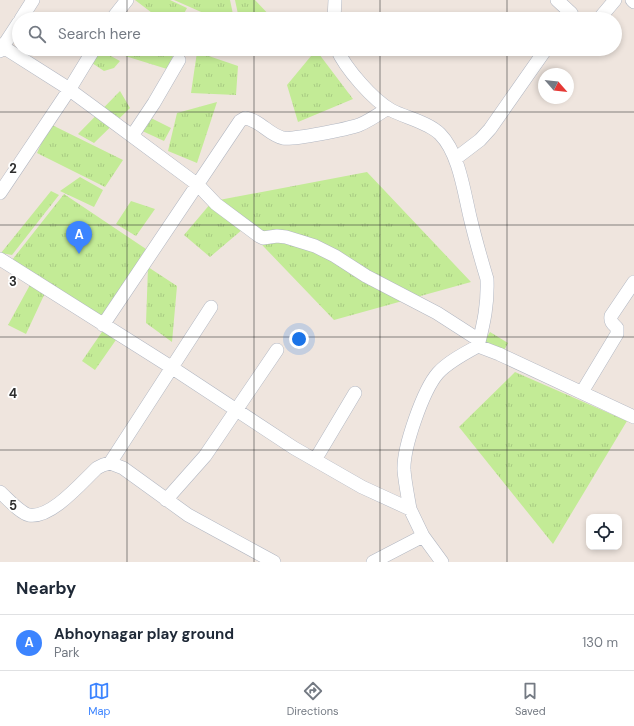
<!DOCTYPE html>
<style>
:root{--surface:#fff;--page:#f6f6f7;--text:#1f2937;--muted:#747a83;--line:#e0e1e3;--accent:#3c84ff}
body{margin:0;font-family:"DM Sans",sans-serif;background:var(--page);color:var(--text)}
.controls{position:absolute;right:12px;bottom:12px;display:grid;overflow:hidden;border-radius:8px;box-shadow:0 2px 6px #0003}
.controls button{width:36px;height:36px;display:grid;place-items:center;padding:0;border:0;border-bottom:1px solid var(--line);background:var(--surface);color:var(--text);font:20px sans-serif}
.compass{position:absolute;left:538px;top:68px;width:36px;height:36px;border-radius:50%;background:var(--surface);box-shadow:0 2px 6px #0003;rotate:118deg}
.you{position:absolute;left:299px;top:339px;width:14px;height:14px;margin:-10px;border:3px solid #fff;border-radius:50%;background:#1a73e8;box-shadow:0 0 0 6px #1a73e833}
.badge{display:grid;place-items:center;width:26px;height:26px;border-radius:50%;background:var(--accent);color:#fff;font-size:13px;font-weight:700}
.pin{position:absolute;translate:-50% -33px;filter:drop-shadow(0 1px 2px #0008)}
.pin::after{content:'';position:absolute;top:21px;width:14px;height:12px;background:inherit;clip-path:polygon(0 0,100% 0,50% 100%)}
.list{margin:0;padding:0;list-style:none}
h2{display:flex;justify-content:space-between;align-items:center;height:52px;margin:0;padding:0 16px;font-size:17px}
h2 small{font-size:13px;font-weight:400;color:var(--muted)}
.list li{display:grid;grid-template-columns:26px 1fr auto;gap:12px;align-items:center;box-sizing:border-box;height:56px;padding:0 16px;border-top:1px solid var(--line)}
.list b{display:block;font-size:15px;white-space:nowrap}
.list p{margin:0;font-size:13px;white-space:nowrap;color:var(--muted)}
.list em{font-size:13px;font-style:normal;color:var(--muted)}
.icon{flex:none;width:22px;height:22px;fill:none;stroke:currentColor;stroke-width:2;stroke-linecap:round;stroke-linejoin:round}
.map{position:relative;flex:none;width:634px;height:562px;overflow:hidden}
.search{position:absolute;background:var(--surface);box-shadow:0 2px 6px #0003;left:12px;right:12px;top:12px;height:44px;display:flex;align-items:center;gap:10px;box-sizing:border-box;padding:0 14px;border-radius:22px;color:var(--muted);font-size:15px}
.sheet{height:108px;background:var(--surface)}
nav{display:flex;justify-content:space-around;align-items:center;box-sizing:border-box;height:56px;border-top:1px solid var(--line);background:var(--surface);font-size:11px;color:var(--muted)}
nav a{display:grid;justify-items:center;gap:2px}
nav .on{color:var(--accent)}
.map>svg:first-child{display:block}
</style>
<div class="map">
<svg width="634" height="562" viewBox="0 0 634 562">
<defs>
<pattern id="grass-tufts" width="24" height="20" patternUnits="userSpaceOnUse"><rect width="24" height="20" fill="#c3eb96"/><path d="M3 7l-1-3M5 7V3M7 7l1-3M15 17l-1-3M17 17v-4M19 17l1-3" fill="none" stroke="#a8ca82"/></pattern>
</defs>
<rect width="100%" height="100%" fill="#efe5de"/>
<path fill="url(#grass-tufts)" d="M135,0H170L187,8L181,19H160Z
M174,0H230L234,19H217Z
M235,0H255L273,19H239Z
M98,49L120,61L114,68L104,71L89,61Z
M110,49H176L167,69L109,51Z
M316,50L353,99L298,122L287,85Z
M197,52L238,66L236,95L191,93Z
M120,91L130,108L94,143L78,134Z
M217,102L197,163L168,151L177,113Z
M147,116L171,128L164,141L138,129Z
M50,124L123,160L105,187L37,153Z
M367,172L471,282L334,320L219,200Z
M80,177L103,190L94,207L60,191Z
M51,191L59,195L12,255L1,253Z
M64,194L146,249L100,321L12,260Z
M131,201L155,209L136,236L116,224Z
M211,203L243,229L210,257L184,235Z
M148,267L177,286L172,342L146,323Z
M31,283L45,293L26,334L8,325Z
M104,329L118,337L95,370L82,361Z
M490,332L508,343L502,354L482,345Z
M515,372L627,421L553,544L459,427Z"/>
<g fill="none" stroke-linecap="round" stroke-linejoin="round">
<g stroke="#b2b7c2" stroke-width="14">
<path id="street" d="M557,0L571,13L572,15L571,19
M632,0L634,2
M21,19L33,0
M112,19L127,0
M334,19L335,0
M599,19L615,0
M0,45L63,85L93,107L198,185L216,204L259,236L263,238L277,236L286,237L315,246L335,256L366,276L437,313L479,340
M337,49C345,68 373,100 391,110C406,118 428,122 440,134C459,153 464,192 470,217C475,238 481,259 487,279C488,304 484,322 478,346
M0,51L19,22
M132,136L154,103L179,60
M455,159L480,140L490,129L546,49
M0,193L69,90L94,49
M0,259L171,367L294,448L362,487L410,509C408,497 405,483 404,470C403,448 423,390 438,373C448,362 465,353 478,346L499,354L634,417
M103,325L240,121L245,118C260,120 269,135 283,138C294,140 347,129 359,125C369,121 379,114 388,108
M582,392L617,334V328C613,324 610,322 611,316L634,282
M315,460L355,393
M110,463L211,307
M0,492C7,498 20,513 29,515C51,519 82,482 97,468L103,465L110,463L123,468L188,515L274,562
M166,500L205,456L277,350
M410,509L423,536L442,562
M373,562L423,536"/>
</g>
<use href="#street" stroke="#fff" stroke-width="13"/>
</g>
<path fill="none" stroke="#2d2d2d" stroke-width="1" stroke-opacity="0.55" d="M127,0V19M254,0V19M380,0V19M507,0V19M127,49V562M254,49V562M380,49V562M507,49V562M0,112H634M0,225H634M0,337H634M0,450H634"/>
<g font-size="13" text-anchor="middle" font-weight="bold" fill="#2d2d2d" stroke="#fff" stroke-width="3.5" stroke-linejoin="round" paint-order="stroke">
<text x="13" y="173">2</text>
<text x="13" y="286">3</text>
<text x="13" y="398">4</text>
<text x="13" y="510">5</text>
</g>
</svg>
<div class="controls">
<button><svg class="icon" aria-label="locate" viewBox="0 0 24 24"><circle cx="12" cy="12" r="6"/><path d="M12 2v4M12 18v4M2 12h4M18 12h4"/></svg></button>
</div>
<svg class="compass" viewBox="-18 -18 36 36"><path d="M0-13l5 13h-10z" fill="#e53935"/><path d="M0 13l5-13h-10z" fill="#747a83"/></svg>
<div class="you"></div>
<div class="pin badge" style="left:79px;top:254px">A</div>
<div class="search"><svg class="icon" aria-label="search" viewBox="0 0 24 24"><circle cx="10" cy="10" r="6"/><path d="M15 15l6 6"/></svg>Search here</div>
</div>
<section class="sheet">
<h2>Nearby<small></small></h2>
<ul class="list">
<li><span class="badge">A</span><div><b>Abhoynagar play ground</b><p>Park</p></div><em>130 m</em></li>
</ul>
</section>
<nav>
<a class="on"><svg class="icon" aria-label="map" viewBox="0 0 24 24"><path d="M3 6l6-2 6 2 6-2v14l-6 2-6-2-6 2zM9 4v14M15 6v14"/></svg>Map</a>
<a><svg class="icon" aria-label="directions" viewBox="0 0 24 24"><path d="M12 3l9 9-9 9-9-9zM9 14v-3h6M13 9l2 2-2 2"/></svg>Directions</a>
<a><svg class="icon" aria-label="saved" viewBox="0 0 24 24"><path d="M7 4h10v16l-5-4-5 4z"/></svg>Saved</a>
</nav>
